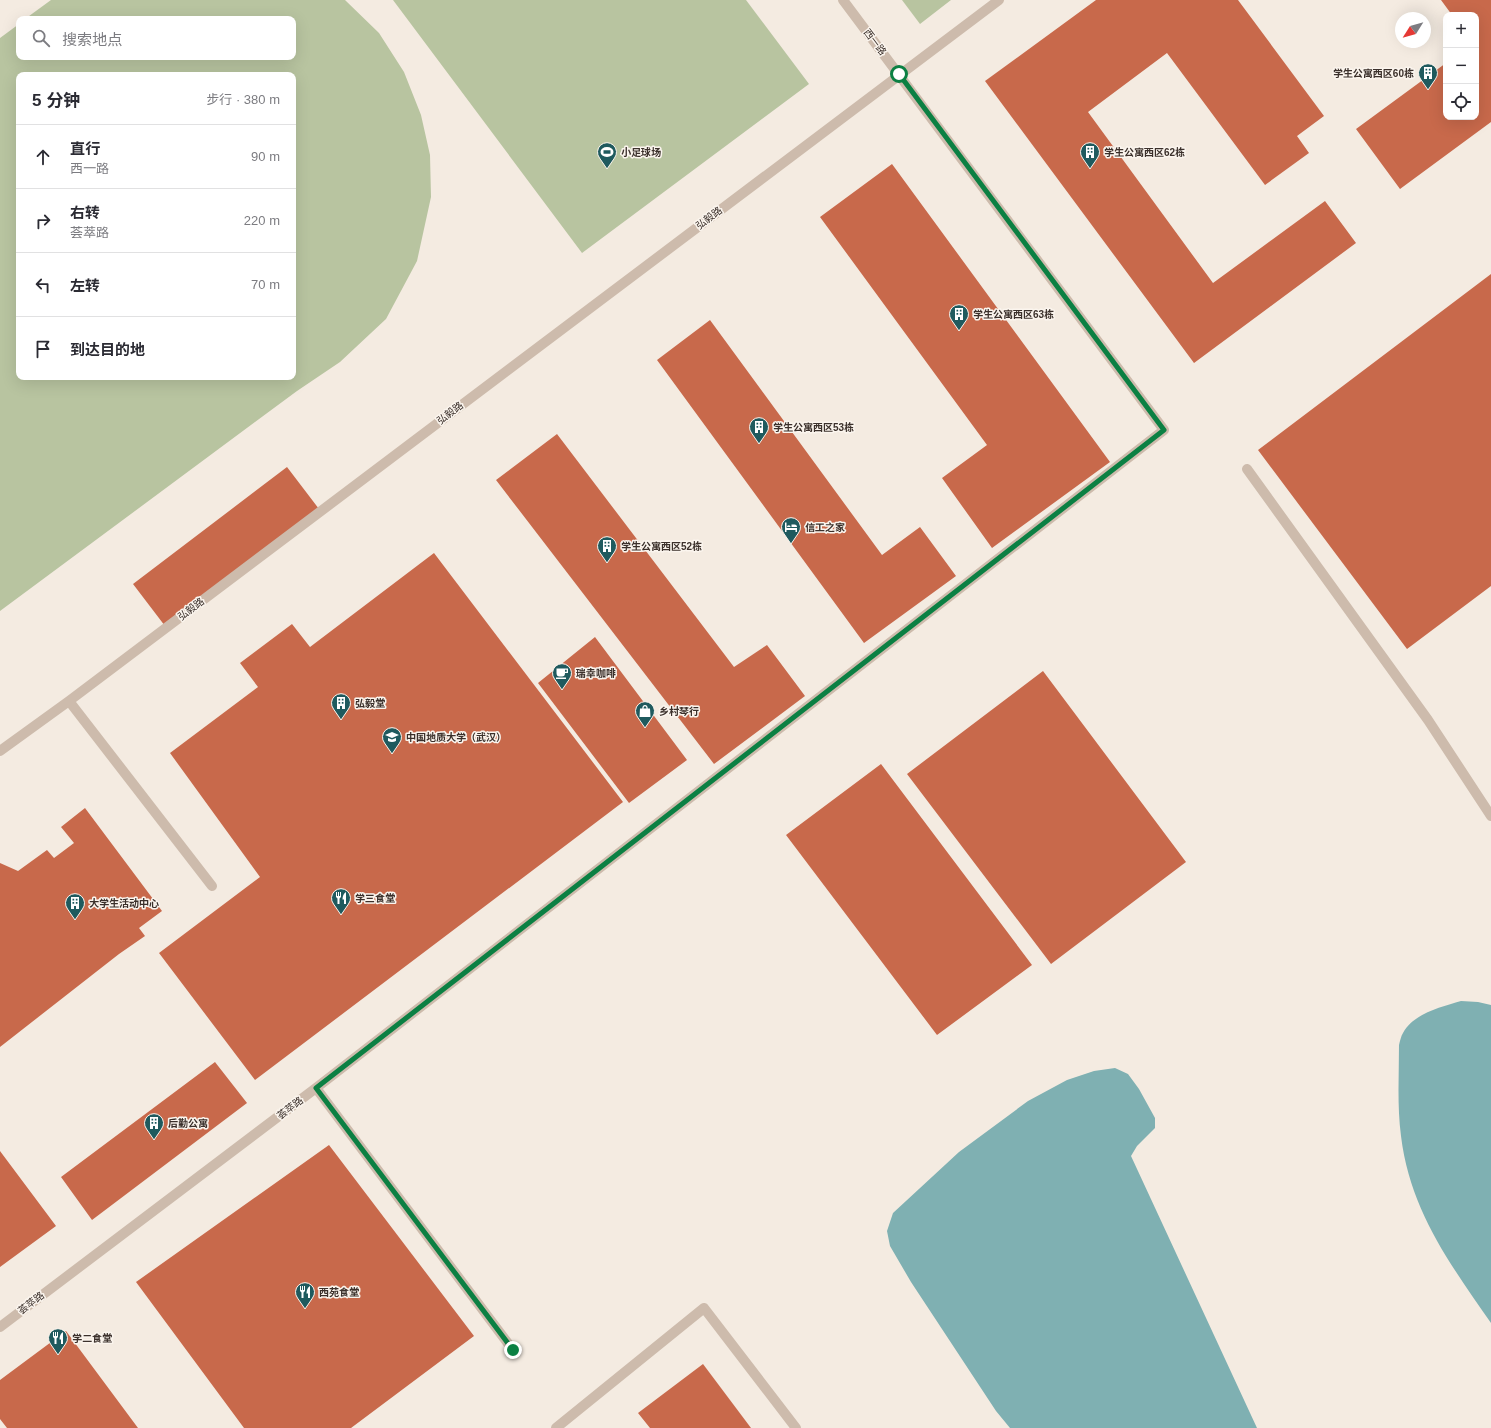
<!DOCTYPE html>
<html lang="zh">
<meta charset="utf-8">
<style>
:root{--surface:#fff;--page:#f7f7f7;--text:#2b2b33;--muted:#7c7c81;--line:#e1e1e2}
body{margin:0;font-family:Arial,"Noto Sans SC",sans-serif;background:var(--page);color:var(--text)}
.controls{position:absolute;right:12px;top:12px;display:grid;overflow:hidden;border-radius:8px;box-shadow:0 4px 16px #0002}
.controls button{width:36px;height:36px;display:grid;place-items:center;padding:0;border:0;border-bottom:1px solid var(--line);background:var(--surface);color:var(--text);font:20px sans-serif}
.compass{position:absolute;left:1395px;top:12px;width:36px;height:36px;border-radius:50%;background:var(--surface);box-shadow:0 4px 16px #0002;rotate:233deg}
.stop{position:absolute;width:12px;height:12px;margin:-9px;border:3px solid #0b8043;border-radius:50%;background:#fff}
.stop.end{background:#0b8043;border-color:#fff;box-shadow:0 1px 4px #0008}
.list{margin:0;padding:0;list-style:none}
h2{display:flex;justify-content:space-between;align-items:center;height:52px;margin:0;padding:0 16px;font-size:17px}
h2 small{font-size:13px;font-weight:400;color:var(--muted)}
.list li{display:grid;grid-template-columns:26px 1fr auto;gap:12px;align-items:center;box-sizing:border-box;height:64px;padding:0 16px;border-top:1px solid var(--line)}
.list b{display:block;font-size:15px;white-space:nowrap}
.list p{margin:0;font-size:13px;white-space:nowrap;color:var(--muted)}
.list em{font-size:13px;font-style:normal;color:var(--muted)}
.icon{flex:none;width:22px;height:22px;fill:none;stroke:currentColor;stroke-width:2;stroke-linecap:round;stroke-linejoin:round}
.map{position:relative;flex:none;width:1491px;height:1428px;overflow:hidden}
.search{position:absolute;background:var(--surface);box-shadow:0 4px 16px #0002;left:16px;top:16px;width:280px;height:44px;display:flex;align-items:center;gap:10px;box-sizing:border-box;padding:0 14px;border-radius:8px;color:var(--muted);font-size:15px}
.panel{position:absolute;background:var(--surface);box-shadow:0 4px 16px #0002;left:16px;top:72px;width:280px;height:308px;border-radius:8px}
.map>svg:first-child{display:block}
</style>
<div class="map">
<svg width="1491" height="1428" viewBox="0 0 1491 1428">
<rect width="100%" height="100%" fill="#f4ebe1"/>
<path fill="#b8c4a0" fill-rule="evenodd" d="M51,0H345L379,33L404,72L421,115L430,155L431,197L417,261L386,319L340,362L297,391L0,611V38L19,24V57H293V19H25ZM19,75H293V377H19Z
M393,0H746L809,84L582,253Z
M902,0H951L920,24Z"/>
<path fill="#7fb0b2" d="M1461,1001L1478,1002L1491,1005V1323C1450,1264 1410,1210 1401,1136C1397,1106 1399,1075 1399,1045C1400,1041 1401,1036 1403,1033C1414,1013 1441,1007 1461,1001Z
M1115,1068L1128,1074L1139,1089L1155,1118V1128L1137,1146L1131,1156L1257,1428H1010L996,1411L911,1282L890,1246L887,1231L893,1213L959,1152L1028,1101L1067,1080L1094,1071Z"/>
<path fill="#c8694b" d="M1096,0H1238L1324,116L1297,136L1309,153L1265,185L1167,53L1088,112L1213,283L1325,201L1356,243L1194,363L985,81Z
M1441,0H1491V122L1400,189L1356,129L1446,63V117H1476V15H1452Z
M892,164L1110,462L992,548L942,478L987,445L820,217Z
M1491,274V586L1407,649L1258,450Z
M710,320L882,555L920,527L956,576L864,643L657,360Z
M557,434L734,667L767,645L805,696L714,764L496,480Z
M287,467L319,509L165,626L133,584Z
M434,553L623,802L255,1080L159,953L260,877L170,753L258,687L240,663L292,624L310,647Z
M595,637L687,760L629,803L538,683Z
M1043,671L1186,862L1051,964L907,774Z
M881,764L1032,965L937,1035L786,835Z
M85,808L162,911L139,928L145,936L119,954L0,1047V863L18,871L47,850L54,858L74,843L61,827Z
M215,1062L247,1103L92,1220L61,1177Z
M329,1145L474,1336L351,1428H244L136,1282Z
M0,1151L56,1226L0,1267Z
M66,1331L138,1428H7L0,1419V1380Z
M703,1364L751,1428H650L638,1413Z"/>
<g fill="none" stroke-linecap="round" stroke-linejoin="round">
<path stroke="#cdbbac" stroke-width="10" d="M1247,469L1428,720L1491,816"/>
<path stroke="#cdbbac" stroke-width="10" d="M69,701L212,886
M0,751L69,701L999,0
M316,1088L513,1350
M0,1327L316,1088L1164,430L843,0
M556,1428L704,1308L796,1428"/>
</g>
<g fill="none" stroke-linecap="round" stroke-linejoin="round">
<path stroke="#0b8043" stroke-width="5" d="M513,1350L316,1088L1164,430L899,74"/>
</g>
<defs>
<g id="building-pin" transform="scale(1)"><path d="M0 17L-7.5 6A9.5 9.5 0 1 1 7.5 6Z" fill="#1f5a5e" stroke="#fbf5ee"/><path d="M-4-6H4V6H1V3H-1V6H-4ZM-2.5-4.3h1.7v1.8h-1.7ZM.8-4.3h1.7v1.8H.8ZM-2.5-1h1.7V.8h-1.7ZM.8-1h1.7V.8H.8Z" fill="#fff"/></g>
<g id="stadium-pin" transform="scale(1)"><path d="M0 17L-7.5 6A9.5 9.5 0 1 1 7.5 6Z" fill="#1f5a5e" stroke="#fbf5ee"/><path d="M0-5a6.5 5 0 1 0 0 10a6.5 5 0 1 0 0-10ZM-3.5-1.8h7v3.6h-7Z" fill="#fff"/></g>
<g id="hotel-pin" transform="scale(1)"><path d="M0 17L-7.5 6A9.5 9.5 0 1 1 7.5 6Z" fill="#1f5a5e" stroke="#fbf5ee"/><path d="M-6-4.5h1.5V1H6V5H4.5V3h-9V5H-6ZM-4 0a1.8 1.8 0 1 1 3.6 0ZM.5 0V-2.5h3Q6-2.5 6 0Z" fill="#fff"/></g>
<g id="cafe-pin" transform="scale(1)"><path d="M0 17L-7.5 6A9.5 9.5 0 1 1 7.5 6Z" fill="#1f5a5e" stroke="#fbf5ee"/><path d="M-5.5-4.5H6V0H3Q3 3.5 0 3.5H-2.5Q-5.5 3.5-5.5 0ZM3-3.2v2h1.7v-2ZM-6 4.5H4V6H-6Z" fill="#fff"/></g>
<g id="shop-pin" transform="scale(1)"><path d="M0 17L-7.5 6A9.5 9.5 0 1 1 7.5 6Z" fill="#1f5a5e" stroke="#fbf5ee"/><path d="M-5-2.5h2.3a2.7 3.5 0 0 1 5.4 0H5L5.5 6h-11ZM-1.5-2.5h3a1.5 2.3 0 0 0-3 0Z" fill="#fff"/></g>
<g id="university-pin" transform="scale(1)"><path d="M0 17L-7.5 6A9.5 9.5 0 1 1 7.5 6Z" fill="#1f5a5e" stroke="#fbf5ee"/><path d="M0-5L7-2L0 1L-7-2ZM-4 1L0 2.5L4 1V4Q0 6-4 4Z" fill="#fff"/></g>
<g id="restaurant-pin" transform="scale(1)"><path d="M0 17L-7.5 6A9.5 9.5 0 1 1 7.5 6Z" fill="#1f5a5e" stroke="#fbf5ee"/><path d="M-5-6h1v4h1v-4h1v4h1v-4h1v5L-1.5 .5V6h-2V.5L-5-1ZM5-6V6H3V1.5H1.5Q1.5-4 5-6Z" fill="#fff"/></g>
</defs>
<g fill-rule="evenodd">
<use href="#building-pin" x="1428" y="73"/>
<use href="#stadium-pin" x="607" y="152"/>
<use href="#building-pin" x="1090" y="152"/>
<use href="#building-pin" x="959" y="314"/>
<use href="#building-pin" x="759" y="427"/>
<use href="#hotel-pin" x="791" y="527"/>
<use href="#building-pin" x="607" y="546"/>
<use href="#cafe-pin" x="562" y="673"/>
<use href="#building-pin" x="341" y="703"/>
<use href="#shop-pin" x="645" y="711"/>
<use href="#university-pin" x="392" y="737"/>
<use href="#restaurant-pin" x="341" y="898"/>
<use href="#building-pin" x="75" y="903"/>
<use href="#building-pin" x="154" y="1123"/>
<use href="#restaurant-pin" x="305" y="1292"/>
<use href="#restaurant-pin" x="58" y="1338"/>
</g>
<g text-anchor="middle" dominant-baseline="central" stroke-width="3" stroke-linejoin="round" paint-order="stroke">
<g font-size="10" fill="#3b302b" stroke="#fbf5ee">
<text transform="translate(875 42) rotate(53)">西一路</text>
<text transform="translate(709 218) rotate(-37)">弘毅路</text>
<text transform="translate(450 413) rotate(-37)">弘毅路</text>
<text transform="translate(191 609) rotate(-37)">弘毅路</text>
<text transform="translate(290 1108) rotate(-37)">荟萃路</text>
<text transform="translate(31 1303) rotate(-37)">荟萃路</text>
</g>
<g font-size="10" font-weight="bold" fill="#3b302b" stroke="#fbf5ee" text-anchor="start">
<text x="1414" y="73" text-anchor="end">学生公寓西区60栋</text>
<text x="621" y="152">小足球场</text>
<text x="1104" y="152">学生公寓西区62栋</text>
<text x="973" y="314">学生公寓西区63栋</text>
<text x="773" y="427">学生公寓西区53栋</text>
<text x="805" y="527">信工之家</text>
<text x="621" y="546">学生公寓西区52栋</text>
<text x="576" y="673">瑞幸咖啡</text>
<text x="355" y="703">弘毅堂</text>
<text x="659" y="711">乡村琴行</text>
<text x="406" y="737">中国地质大学（武汉）</text>
<text x="355" y="898">学三食堂</text>
<text x="89" y="903">大学生活动中心</text>
<text x="168" y="1123">后勤公寓</text>
<text x="319" y="1292">西苑食堂</text>
<text x="72" y="1338">学二食堂</text>
</g>
</g>
</svg>
<div class="controls">
<button>+</button>
<button>−</button>
<button><svg class="icon" aria-label="locate" viewBox="0 0 24 24"><circle cx="12" cy="12" r="6"/><path d="M12 2v4M12 18v4M2 12h4M18 12h4"/></svg></button>
</div>
<svg class="compass" viewBox="-18 -18 36 36"><path d="M0-13l5 13h-10z" fill="#e53935"/><path d="M0 13l5-13h-10z" fill="#7c7c81"/></svg>
<div class="stop" style="left:899px;top:74px"></div>
<div class="stop end" style="left:513px;top:1350px"></div>
<div class="search"><svg class="icon" aria-label="search" viewBox="0 0 24 24"><circle cx="10" cy="10" r="6"/><path d="M15 15l6 6"/></svg>搜索地点</div>
<section class="panel">
<h2>5 分钟<small>步行 · 380 m</small></h2>
<ul class="list">
<li><svg class="icon" aria-label="ahead" viewBox="0 0 24 24"><path d="M12 20V5M6 11l6-6 6 6"/></svg><div><b>直行</b><p>西一路</p></div><em>90 m</em></li>
<li><svg class="icon" aria-label="right" viewBox="0 0 24 24"><path d="M7 20v-9h11M14 6l5 5-5 5"/></svg><div><b>右转</b><p>荟萃路</p></div><em>220 m</em></li>
<li><svg class="icon" aria-label="left" viewBox="0 0 24 24"><path d="M17 20v-9H6M10 6l-5 5 5 5"/></svg><div><b>左转</b></div><em>70 m</em></li>
<li><svg class="icon" aria-label="arrive" viewBox="0 0 24 24"><path d="M6 21V4h12l-3 4 3 4H6"/></svg><div><b>到达目的地</b></div></li>
</ul>
</section>
</div>
